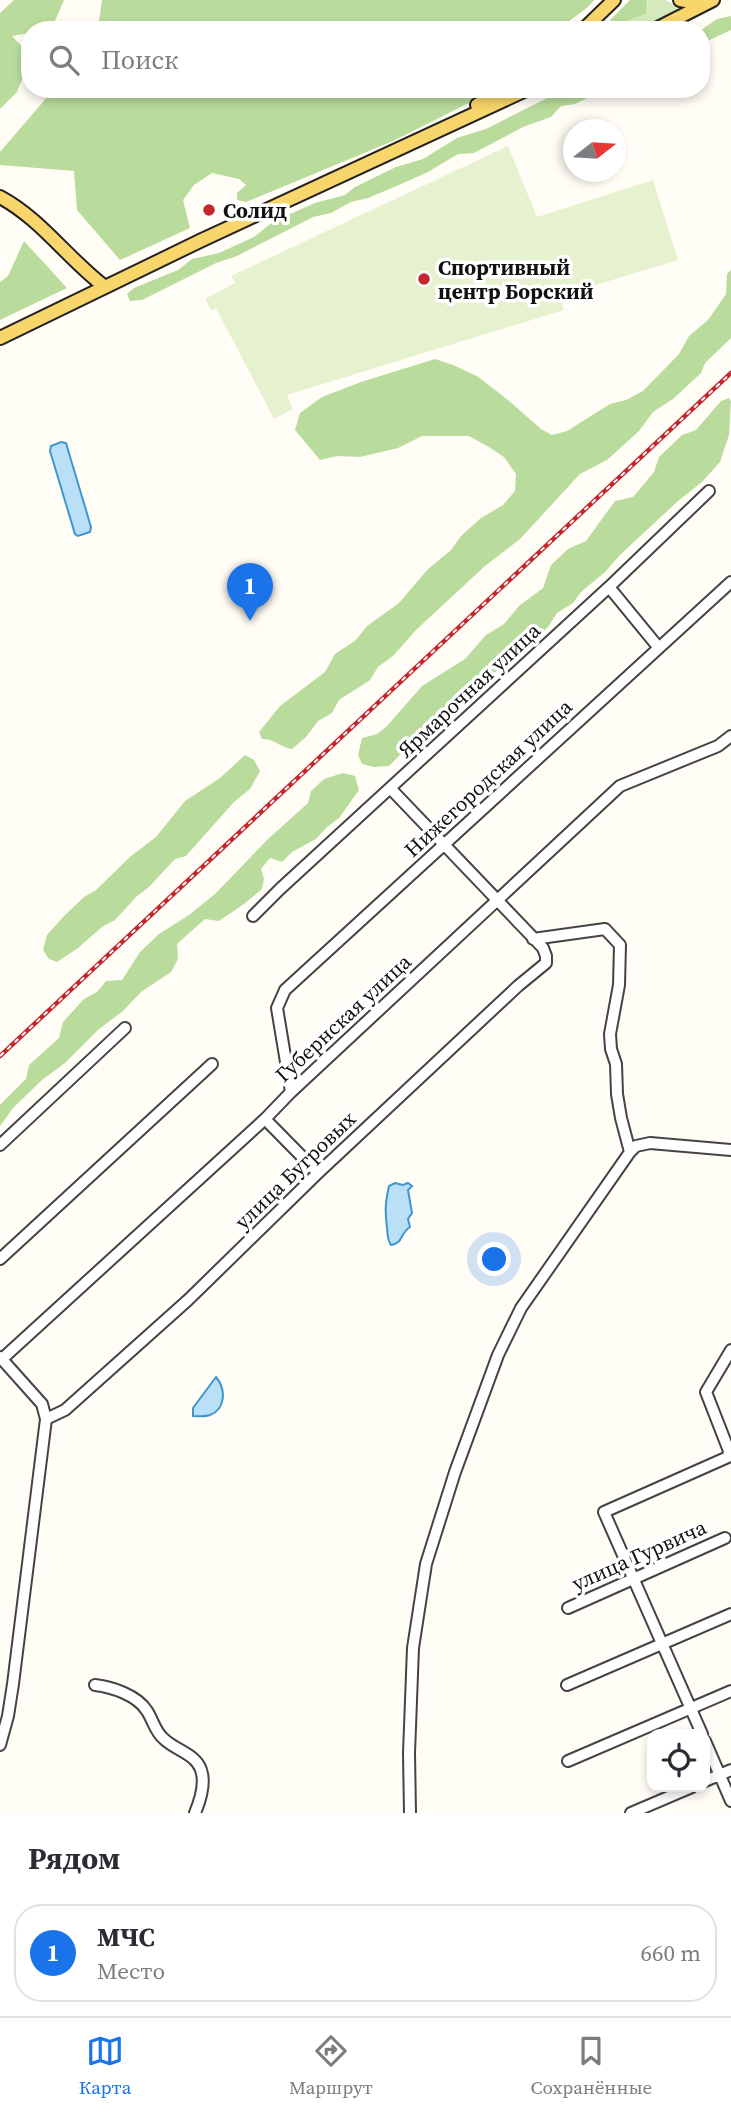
<!DOCTYPE html>
<html lang="ru">
<meta charset="utf-8">
<style>
:root{--surface:#fff;--page:#f2f2f3;--text:#2b2b33;--muted:#7c7c81;--line:#e1e1e2;--accent:#1a73e8}
body{margin:0;font-family:"Source Serif 4",serif;background:var(--page);color:var(--text)}
.controls{position:absolute;right:21px;bottom:21px;display:grid;overflow:hidden;border-radius:14px;box-shadow:0 4px 10px #0003}
.controls button{width:63px;height:63px;display:grid;place-items:center;padding:0;border:0;border-bottom:2px solid var(--line);background:var(--surface);color:var(--text);font:35px sans-serif}
.compass{position:absolute;left:563px;top:119px;width:63px;height:63px;border-radius:50%;background:var(--surface);box-shadow:0 4px 10px #0003;rotate:73deg}
.you{position:absolute;left:495px;top:1260px;width:24px;height:24px;margin:-18px;border:5px solid #fff;border-radius:50%;background:#1a73e8;box-shadow:0 0 0 10px #1a73e833}
.badge{display:grid;place-items:center;width:46px;height:46px;border-radius:50%;background:var(--accent);color:#fff;font-size:23px;font-weight:700}
.pin{position:absolute;translate:-50% -58px;filter:drop-shadow(0 2px 4px #0008)}
.pin::after{content:'';position:absolute;top:37px;width:24px;height:21px;background:inherit;clip-path:polygon(0 0,100% 0,50% 100%)}
.list{margin:0;padding:0;list-style:none}
h2{display:flex;justify-content:space-between;align-items:center;height:91px;margin:0;padding:0 28px;font-size:30px}
h2 small{font-size:23px;font-weight:400;color:var(--muted)}
.list li{display:grid;grid-template-columns:46px 1fr auto;gap:21px;align-items:center;box-sizing:border-box;height:98px;margin:0 14px 14px;padding:0 14px;border:2px solid var(--line);border-radius:28px}
.list b{display:block;font-size:26px;white-space:nowrap}
.list p{margin:0;font-size:23px;white-space:nowrap;color:var(--muted)}
.list em{font-size:23px;font-style:normal;color:var(--muted)}
.icon{flex:none;width:38px;height:38px;fill:none;stroke:currentColor;stroke-width:2;stroke-linecap:round;stroke-linejoin:round}
.map{position:relative;flex:none;width:731px;height:1813px;overflow:hidden}
.search{position:absolute;background:var(--surface);box-shadow:0 4px 10px #0003;left:21px;right:21px;top:21px;height:77px;display:flex;align-items:center;gap:18px;box-sizing:border-box;padding:0 24px;border-radius:28px;color:var(--muted);font-size:26px}
.sheet{height:203px;background:var(--surface)}
nav{display:flex;justify-content:space-around;align-items:center;box-sizing:border-box;height:98px;border-top:2px solid var(--line);background:var(--surface);font-size:19px;color:var(--muted)}
nav a{display:grid;justify-items:center;gap:4px}
nav .on{color:var(--accent)}
.map>svg:first-child{display:block}
</style>
<div class="map">
<svg width="731" height="1813" viewBox="0 0 731 1813">
<rect width="100%" height="100%" fill="#fffdf5"/>
<path fill="#d5ebbd" d="M647,0H665L681,8L637,30H615V26L628,20L648,3Z"/>
<path fill="#b9dc9c" d="M14,0H64L51,30H30V33L12,36L30,55V59L17,92L0,109V13Z
M102,0H594L588,7L557,30H86L99,21Z
M630,0H647L646,14L628,20V23L622,27L618,24L615,30H606L611,19Z
M731,16V30L701,44V30L717,19Z
M54,89H485L475,100L393,141L246,202L237,200V193L246,185L239,179L212,173L194,185L183,200L190,228L120,260L77,210L74,171L0,165V152Z
M565,89H605L575,104L561,106L551,117L523,127L474,153L458,154L428,172L399,185L368,198L351,202L331,213L313,217L237,256L216,263L142,300L130,301L127,294L134,288L178,270L192,259L219,253L254,237L274,221L315,203L345,195L355,187L396,167L423,159L457,138L486,129Z
M24,241L67,288L0,320V282L8,276Z
M731,270V338L705,363L701,373L673,399L653,412L639,431L607,460L580,474L520,539L485,566L416,630L393,656L378,667L370,680L339,700L332,713L318,721L306,737L292,749C279,747 275,739 262,739L259,732L280,706L325,672L335,654L356,640L367,626L399,603L428,569L451,550L461,536L481,518L503,505L515,491L516,474L504,457L489,447L469,436H422L398,448L360,457L337,456L320,460L295,430L300,413L322,397L361,382L435,359L453,365L477,376L508,400L541,429L552,435L567,431L610,404L626,400L643,391L679,354L689,336L708,320L726,294L727,274Z
M729,398L731,401L729,435L720,462L702,482L678,501L620,555L605,572L581,592L573,603L557,613L548,627L529,644L514,652L488,680L474,686L449,718L417,748L402,753L389,766L374,767L362,764L358,755L362,738L377,734L387,726L422,686L465,659L486,635L504,624L519,606L543,588L551,565L568,549L586,541L615,501L633,497L654,472L659,457L682,435L696,430L721,401Z
M245,755L254,760L260,771L250,789L234,802L186,856L175,859L149,887L137,896L115,920L102,927L78,948L57,962L49,959L43,950L47,935L65,915L84,897L96,890L131,856L156,837L185,801L220,778Z
M343,773L355,776L359,790L339,818L327,827L316,839L292,852L282,862L270,858L261,869L264,879L262,889L244,904L219,921L205,919L177,944L178,959L171,972L141,992L123,1011L98,1030L65,1063L42,1080L13,1108L0,1126V1105L26,1079L29,1065L59,1038L63,1022L84,999L97,992L106,981L122,980L140,952L159,934L189,915L215,894L267,840L308,803L311,791L324,779Z"/>
<path fill="#e6f2cf" d="M508,146L537,217L653,180L678,260L563,295L560,297L564,310L287,395L293,409L274,419L216,308L211,310L205,299L235,283L231,276Z"/>
<path fill="#b9e0f7" stroke="#3f96cf" stroke-width="2" d="M61,442L66,443L91,527L90,532L78,536L75,534L50,451L51,446Z
M395,1183L403,1185L408,1183L412,1186L408,1190L412,1213L408,1219L410,1227C400,1233 403,1244 391,1245C387,1239 388,1236 387,1228C385,1210 385,1204 389,1186Z
M216,1377C226,1389 226,1409 210,1415C205,1417 199,1416 193,1416V1408Z"/>
<g fill="none" stroke-linecap="round" stroke-linejoin="round">
<g stroke="#444" stroke-width="14">
<path id="minor" d="M609,587L659,648
M253,916L280,889L609,587L709,491
M291,1092L277,1008L285,990L731,582
M265,1119L318,1173
M0,1145L125,1028
M630,1152L636,1146L650,1143L731,1150
M0,1259L212,1064
M0,1357L42,1404L46,1419L13,1684L8,1716L0,1745
M2,1359L265,1119L291,1092L620,786L718,746L731,736
M46,1419L65,1410L188,1300L318,1173L518,986L546,963V956L543,948L390,788
M568,1608L725,1538
M95,1685C112,1687 137,1695 147,1711C153,1720 155,1732 164,1739C175,1750 196,1754 201,1770C206,1784 200,1801 195,1813
M567,1685L731,1614
M702,1734L604,1512L728,1457L729,1451L706,1392L731,1350
M705,1741L731,1801
M568,1761L731,1691
M705,1781L731,1770
M410,1813L409,1753L413,1648L426,1564L455,1472L498,1355L521,1308L630,1152L621,1118L617,1094L616,1064L611,1049L610,1034L619,985L620,945L605,929L533,939
M631,1813L692,1787"/>
</g>
<g stroke="#222" stroke-width="16">
<path id="major" d="M680,0L692,2L707,1
M583,30L614,0
M654,30L713,0
M477,105L505,89
M0,197C41,219 68,259 105,287
M0,338L202,240L528,89"/>
</g>
<use href="#minor" stroke="#fff" stroke-width="10"/>
<use href="#major" stroke="#f9d66b" stroke-width="12"/>
<g stroke="#c4262e" stroke-width="4.5">
<path id="rail" d="M0,1056L731,373"/>
</g>
<use href="#rail" stroke="#fff" stroke-width="2" stroke-dasharray="5" stroke-linecap="butt"/>
</g>
<g fill="#c4262e" stroke="#fff" stroke-width="2.5">
<circle cx="209" cy="210" r="7"/>
<circle cx="424" cy="279" r="7"/>
</g>
<g text-anchor="middle" dominant-baseline="central" stroke-width="7" stroke-linejoin="round" paint-order="stroke">
<g font-size="21" font-weight="bold" fill="#111" stroke="#fff" text-anchor="start">
<text x="223" y="210">Солид</text>
<text x="438" y="267">Спортивный<tspan x="438" dy="24">центр Борский</tspan></text>
</g>
<g font-size="21" fill="#111" stroke="#fff">
<text transform="translate(469 690) rotate(-43)">Ярмарочная улица</text>
<text transform="translate(488 778) rotate(-43)">Нижегородская улица</text>
<text transform="translate(343 1018) rotate(-43)">Губернская улица</text>
<text transform="translate(295 1170) rotate(-44)">улица Бугровых</text>
<text transform="translate(639 1555) rotate(-24)">улица Гурвича</text>
</g>
</g>
</svg>
<div class="controls">
<button><svg class="icon" aria-label="locate" viewBox="0 0 24 24"><circle cx="12" cy="12" r="6"/><path d="M12 2v4M12 18v4M2 12h4M18 12h4"/></svg></button>
</div>
<svg class="compass" viewBox="-18 -18 36 36"><path d="M0-13l5 13h-10z" fill="#e53935"/><path d="M0 13l5-13h-10z" fill="#7c7c81"/></svg>
<div class="you"></div>
<div class="pin badge" style="left:250px;top:621px">1</div>
<div class="search"><svg class="icon" aria-label="search" viewBox="0 0 24 24"><circle cx="10" cy="10" r="6"/><path d="M15 15l6 6"/></svg>Поиск</div>
</div>
<section class="sheet">
<h2>Рядом<small></small></h2>
<ul class="list">
<li><span class="badge">1</span><div><b>МЧС</b><p>Место</p></div><em>660 m</em></li>
</ul>
</section>
<nav>
<a class="on"><svg class="icon" aria-label="map" viewBox="0 0 24 24"><path d="M3 6l6-2 6 2 6-2v14l-6 2-6-2-6 2zM9 4v14M15 6v14"/></svg>Карта</a>
<a><svg class="icon" aria-label="directions" viewBox="0 0 24 24"><path d="M12 3l9 9-9 9-9-9zM9 14v-3h6M13 9l2 2-2 2"/></svg>Маршрут</a>
<a><svg class="icon" aria-label="saved" viewBox="0 0 24 24"><path d="M7 4h10v16l-5-4-5 4z"/></svg>Сохранённые</a>
</nav>
